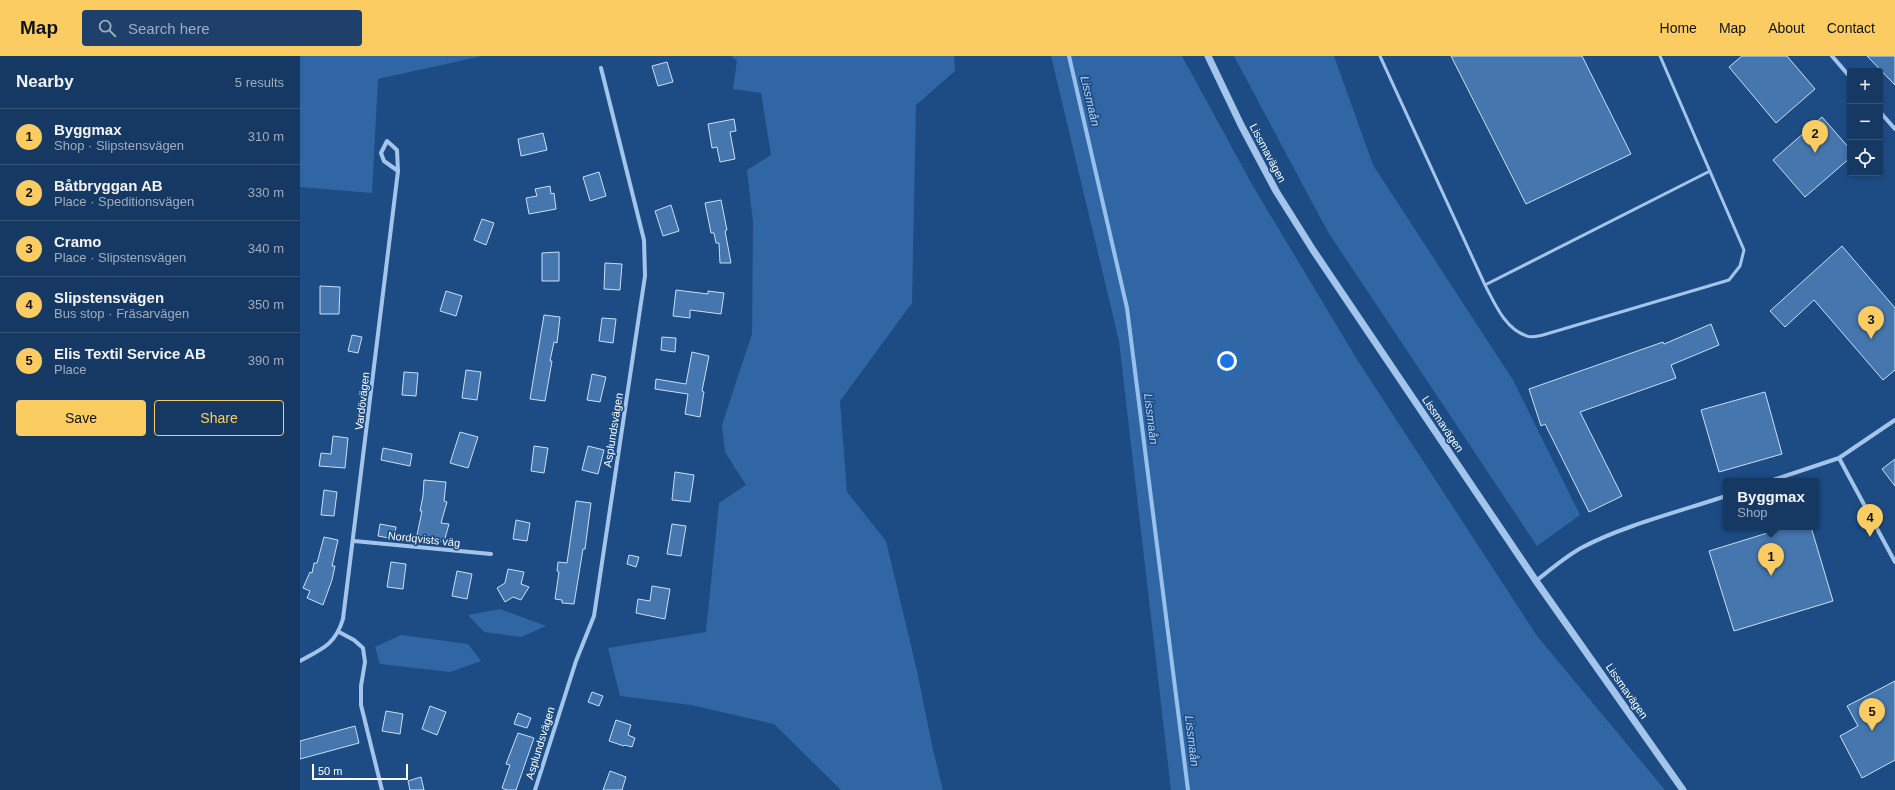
<!DOCTYPE html>
<meta charset="utf-8">
<style>
:root{--surface:#163964;--page:#1f406a;--text:#f1f3f6;--muted:#9eacbf;--line:#355378;--accent:#fbcc62}
body{margin:0;font-family:Arial,sans-serif;background:var(--page);color:var(--text)}
.controls{position:absolute;right:12px;top:12px;display:grid;overflow:hidden;border-radius:4px;box-shadow:0 2px 6px #0003}
.controls button{width:36px;height:36px;display:grid;place-items:center;padding:0;border:0;border-bottom:1px solid var(--line);background:var(--surface);color:var(--text);font:20px sans-serif}
.scale{position:absolute;left:12px;bottom:10px;width:96px;box-sizing:border-box;padding-left:4px;border:2px solid #fff;border-top:0;font-size:11px;line-height:14px;white-space:nowrap;color:#fff;-webkit-text-stroke:3px #1d4c85;paint-order:stroke}
.you{position:absolute;left:927px;top:305px;width:14px;height:14px;margin:-10px;border:3px solid #fff;border-radius:50%;background:#1a73e8;box-shadow:0 0 0 6px #1a73e833}
.badge{display:grid;place-items:center;width:26px;height:26px;border-radius:50%;background:var(--accent);color:#111;font-size:13px;font-weight:700}
.pin{position:absolute;translate:-50% -33px;filter:drop-shadow(0 1px 2px #0008)}
.pin::after{content:'';position:absolute;top:21px;width:14px;height:12px;background:inherit;clip-path:polygon(0 0,100% 0,50% 100%)}
.popup{position:absolute;left:1423px;top:422px;width:96px;height:52px;box-sizing:border-box;display:grid;place-content:center;border-radius:4px;background:var(--surface);filter:drop-shadow(0 1px 3px #0005);font-size:13px;white-space:nowrap;color:var(--muted)}
.popup b{font-size:15px;color:var(--text)}
.popup::after{content:'';position:absolute;left:50%;top:100%;margin-left:-8px;border:8px solid transparent;border-top-color:var(--surface)}
.list{margin:0;padding:0;list-style:none}
h2{display:flex;justify-content:space-between;align-items:center;height:52px;margin:0;padding:0 16px;font-size:17px}
h2 small{font-size:13px;font-weight:400;color:var(--muted)}
.list li{display:grid;grid-template-columns:26px 1fr auto;gap:12px;align-items:center;box-sizing:border-box;height:56px;padding:0 16px;border-top:1px solid var(--line)}
.list b{display:block;font-size:15px;white-space:nowrap}
.list p{margin:0;font-size:13px;white-space:nowrap;color:var(--muted)}
.list em{font-size:13px;font-style:normal;color:var(--muted)}
.actions{display:flex;gap:8px;padding:12px 16px}
.actions a{flex:1;padding:9px 0;border:1px solid var(--accent);border-radius:4px;text-align:center;font-size:14px;color:var(--accent)}
.actions .main{background:var(--accent);color:#111}
.icon{flex:none;width:22px;height:22px;fill:none;stroke:currentColor;stroke-width:2;stroke-linecap:round;stroke-linejoin:round}
.map{position:relative;flex:none;width:1595px;height:734px;overflow:hidden}
header{display:flex;align-items:center;gap:24px;box-sizing:border-box;height:56px;padding:0 20px;background:var(--accent);color:#111}
header strong{font-size:19px}
nav{display:flex;gap:22px;margin-inline-start:auto;font-size:14px}
.search{width:280px;height:36px;background:var(--page);display:flex;align-items:center;gap:10px;box-sizing:border-box;padding:0 14px;border-radius:4px;color:var(--muted);font-size:15px}
main{display:flex}
aside{flex:1;background:var(--surface)}
.map>svg:first-child{display:block}
</style>
<header>
<strong>Map</strong>
<div class="search"><svg class="icon" aria-label="search" viewBox="0 0 24 24"><circle cx="10" cy="10" r="6"/><path d="M15 15l6 6"/></svg>Search here</div>
<nav><a>Home</a><a>Map</a><a>About</a><a>Contact</a></nav>
</header>
<main>
<aside>
<h2>Nearby<small>5 results</small></h2>
<ul class="list">
<li><span class="badge">1</span><div><b>Byggmax</b><p>Shop · Slipstensvägen</p></div><em>310 m</em></li>
<li><span class="badge">2</span><div><b>Båtbryggan AB</b><p>Place · Speditionsvägen</p></div><em>330 m</em></li>
<li><span class="badge">3</span><div><b>Cramo</b><p>Place · Slipstensvägen</p></div><em>340 m</em></li>
<li><span class="badge">4</span><div><b>Slipstensvägen</b><p>Bus stop · Fräsarvägen</p></div><em>350 m</em></li>
<li><span class="badge">5</span><div><b>Elis Textil Service AB</b><p>Place</p></div><em>390 m</em></li>
</ul>
<div class="actions"><a class="main">Save</a><a>Share</a></div>
</aside>
<div class="map">
<svg width="1595" height="734" viewBox="0 0 1595 734">
<rect width="100%" height="100%" fill="#1d4c85"/>
<path fill="#3066a3" d="M0,0H182L78,23L72,137L0,131Z
M432,0H654L655,15L616,49L612,247L540,345L547,436L586,485L617,615L633,694L643,734H541L474,668L391,649L320,640L308,592L406,576L419,447L446,429L425,396L422,369L452,278L453,166L447,114L471,99L461,37L433,33L437,5Z
M751,0H882L954,132L1058,305L1237,580L1365,734H871L819,285Z
M934,0H1034L1073,109L1213,324L1280,459L1237,490L1028,176Z
M200,553L246,570L221,581L184,576L168,559Z
M101,579L168,588L181,605L150,616L80,608L75,591Z"/>
<g fill="none" stroke-linecap="round" stroke-linejoin="round">
<path stroke="#97c0ed" stroke-width="4" d="M769,0L827,252L888,734"/>
</g>
<path fill="#4576ae" stroke="#c9dff8" d="M1151,0H1282L1331,98L1226,148Z
M1442,0H1487L1515,33L1476,67L1429,11Z
M1567,0H1595V29Z
M367,6L373,26L358,30L352,10Z
M1522,61L1550,93V102L1505,141L1473,104Z
M434,63L436,75L430,76L435,103L420,106L417,91L412,92L408,68Z
M243,77L247,94L221,100L218,83Z
M299,116L306,140L290,145L283,121Z
M250,130L251,138L254,137L256,153L229,158L226,142L237,140L235,133Z
M421,144L427,174L425,175L431,207H420L419,187H416L414,177H411L405,147Z
M371,149L379,175L363,180L355,155Z
M182,163L194,167L186,189L174,184Z
M1542,190L1595,252V314L1583,324L1514,244L1485,271L1470,255Z
M259,196V225H242V197Z
M305,207L322,208L320,234L304,233Z
M20,230L40,231L39,258H20Z
M376,234L408,238V235L424,237L421,258L390,254V262L373,260Z
M146,235L162,240L156,260L140,255Z
M244,259L260,261L257,287L254,286L250,305H252L245,345L230,343Z
M302,262L316,263L313,287L299,285Z
M1411,268L1419,289L1371,309L1376,322L1280,356L1322,440L1289,456L1245,368L1241,370L1229,333L1363,286L1364,288Z
M52,279L62,281L58,297L48,295Z
M362,281L376,282L375,296L361,294Z
M392,296L409,300L402,335L404,336L400,361L385,358L388,338L355,333L356,323L386,328Z
M166,314L181,316L177,344L162,342Z
M104,316L118,317L116,340L102,339Z
M292,318L306,321L300,346L287,344Z
M1465,336L1482,398L1419,416L1401,354Z
M160,376L178,381L168,412L150,407Z
M33,380L48,382L45,412L19,410L21,397L31,398Z
M234,390L248,392L244,417L231,415Z
M288,390L304,394L298,418L282,414Z
M83,392L112,398L110,410L81,404Z
M1595,403V430L1582,413Z
M375,416L394,419L390,446L372,444Z
M124,424L146,426L144,445L147,446L141,467L149,468L144,486L117,479L122,455H120L123,440Z
M24,434L37,436L34,460L21,459Z
M276,445L291,447L285,493H283L274,548L262,547V544L255,543L259,516L257,515L258,506L267,507Z
M216,464L230,467L227,485L213,483Z
M80,468L96,471L94,483L78,480Z
M372,468L386,470L381,500L367,498Z
M1487,471H1511L1533,545L1434,575L1409,495Z
M24,481L38,484L32,510H35L32,524L23,549L7,542L10,535L3,532L10,516L12,517L14,507H17Z
M329,499L339,501L336,511L327,508Z
M91,506L106,508L103,533L87,531Z
M208,513L224,516L221,528L229,531L221,544L213,541L205,546L197,532L205,527Z
M157,515L172,518L167,543L152,540Z
M352,530L370,533L365,563L336,557L338,543L350,545Z
M1595,625V704L1562,722L1540,680L1558,670L1547,650Z
M292,636L303,640L299,650L288,646Z
M130,650L146,656L137,679L122,673Z
M86,655L103,658L100,678L82,675Z
M218,657L231,662L227,672L214,668Z
M316,664L331,669L328,679L335,682L332,691L325,689L324,690L309,685Z
M55,670L59,687L0,703V685Z
M218,677L234,682L216,734H207L202,732L210,709L206,708Z
M310,715L326,721L322,734H303Z
M121,721L124,734H110L108,725Z"/>
<g fill="none" stroke-linecap="round" stroke-linejoin="round">
<path stroke="#a4c5eb" stroke-width="3" d="M1080,0L1185,229L1410,115
M1185,229C1195,248 1205,273 1227,280C1231,282 1238,280 1243,279L1429,224L1440,210L1444,194L1360,0"/>
<path stroke="#a4c5eb" stroke-width="4" d="M1532,0L1550,21
M1580,56L1595,73
M1539,402L1595,506
M1470,425L1539,402L1595,364
M54,485L191,498
M1236,525C1251,513 1265,501 1281,492C1322,470 1381,455 1426,440
M39,576L54,584L63,592L65,606L61,630V649L82,734
M0,605C22,593 35,589 43,563L98,115L97,94L87,85L81,97L84,105L98,115
M235,734L276,605L294,560L345,220L344,184L301,12"/>
<path stroke="#a4c5eb" stroke-width="7" d="M908,0L941,69L976,135L1013,194L1236,525L1383,734"/>
</g>
<g text-anchor="middle" dominant-baseline="central" stroke-width="3.5" stroke-linejoin="round" paint-order="stroke">
<g font-size="11" fill="#fff" stroke="#1d4c85">
<text transform="translate(968 97) rotate(62)">Lissmavägen</text>
<text transform="translate(62 345) rotate(-83)">Vardövägen</text>
<text transform="translate(1143 368) rotate(56)">Lissmavägen</text>
<text transform="translate(313 374) rotate(-81)">Asplundsvägen</text>
<text transform="translate(124 483) rotate(6)">Nordqvists väg</text>
<text transform="translate(1327 635) rotate(55)">Lissmavägen</text>
<text transform="translate(240 687) rotate(-73)">Asplundsvägen</text>
</g>
<g font-size="12" font-style="italic" fill="#b0cff2" stroke="#1d4c85">
<text transform="translate(790 45) rotate(77)">Lissmaån</text>
<text transform="translate(851 363) rotate(83)">Lissmaån</text>
<text transform="translate(892 685) rotate(83)">Lissmaån</text>
</g>
</g>
</svg>
<div class="controls">
<button>+</button>
<button>−</button>
<button><svg class="icon" aria-label="locate" viewBox="0 0 24 24"><circle cx="12" cy="12" r="6"/><path d="M12 2v4M12 18v4M2 12h4M18 12h4"/></svg></button>
</div>
<div class="scale">50 m</div>
<div class="you"></div>
<div class="pin badge" style="left:1471px;top:520px">1</div>
<div class="popup"><b>Byggmax</b>Shop</div>
<div class="pin badge" style="left:1515px;top:97px">2</div>
<div class="pin badge" style="left:1571px;top:283px">3</div>
<div class="pin badge" style="left:1570px;top:481px">4</div>
<div class="pin badge" style="left:1572px;top:675px">5</div>
</div>
</main>
